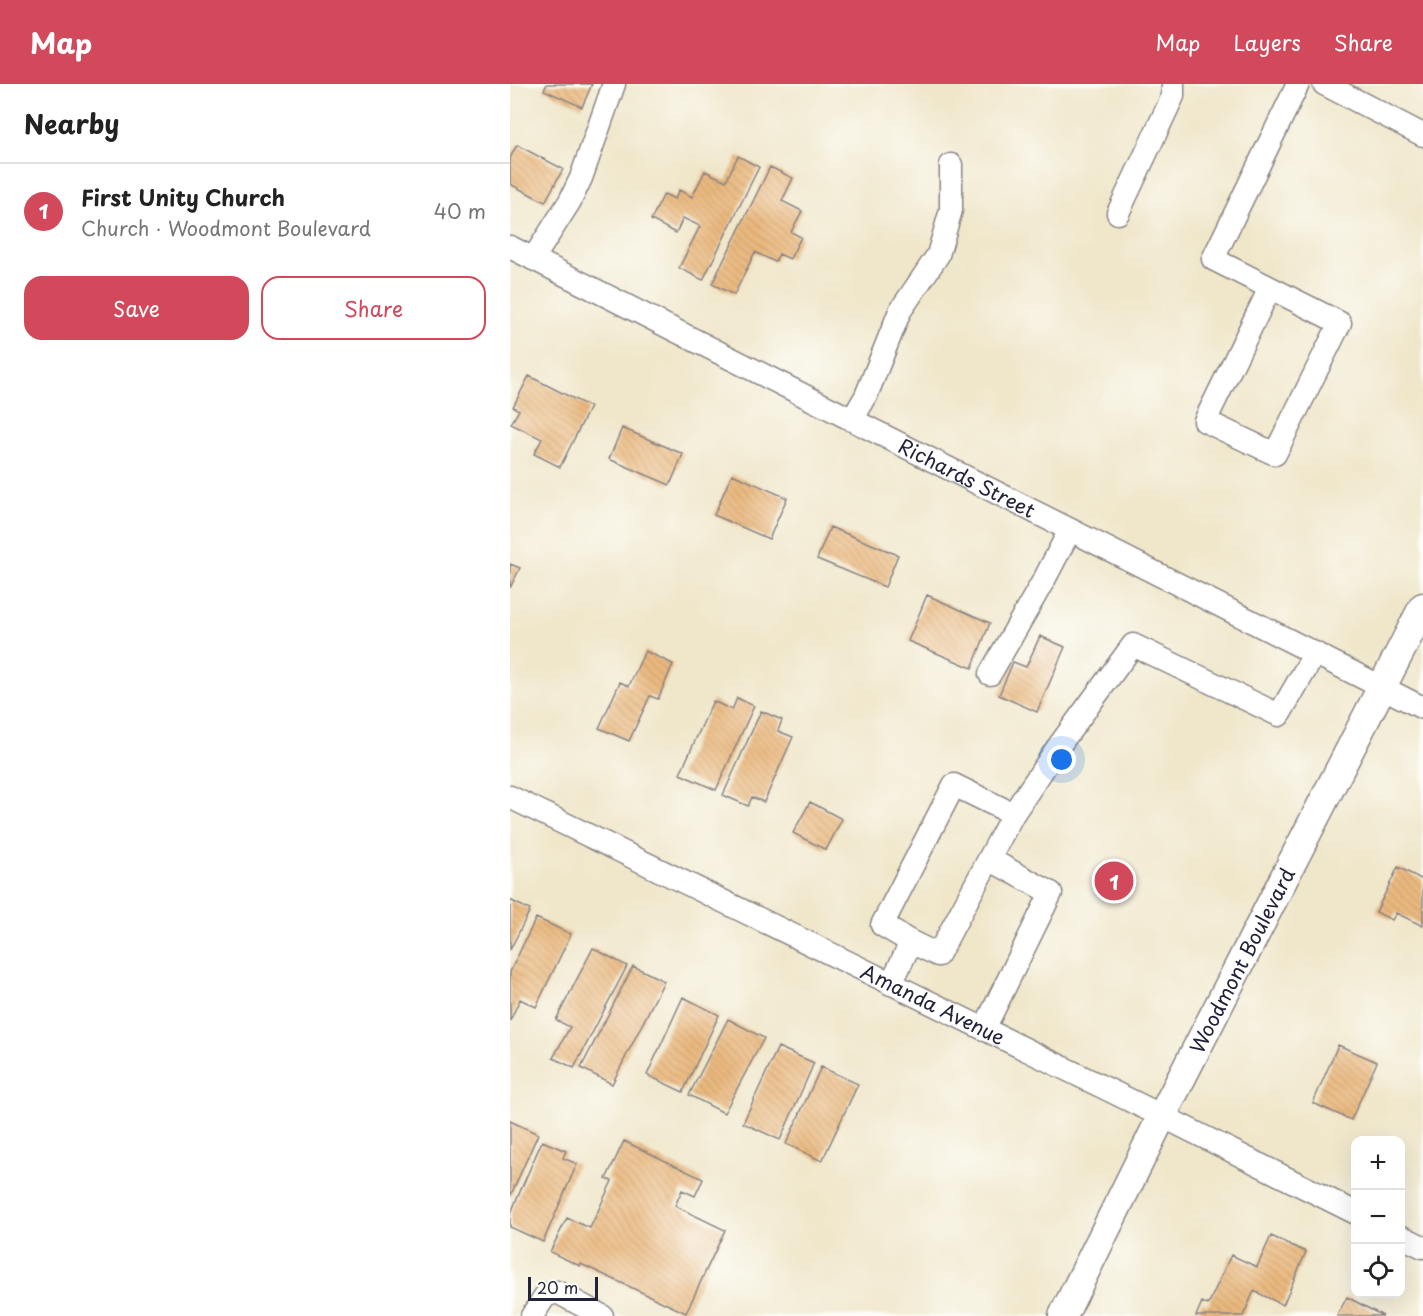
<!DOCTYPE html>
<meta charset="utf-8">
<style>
:root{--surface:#fff;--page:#f2f2f2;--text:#222;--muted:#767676;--line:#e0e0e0;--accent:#d1495b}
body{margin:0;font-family:"Playpen Sans",sans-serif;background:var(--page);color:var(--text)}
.controls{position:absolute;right:18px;bottom:18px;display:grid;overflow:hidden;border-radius:12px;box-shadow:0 6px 24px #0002}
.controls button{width:54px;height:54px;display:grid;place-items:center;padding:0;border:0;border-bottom:2px solid var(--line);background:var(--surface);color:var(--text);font:30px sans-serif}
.scale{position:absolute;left:18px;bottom:15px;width:70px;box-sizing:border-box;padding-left:6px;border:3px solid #22223b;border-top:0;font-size:16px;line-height:21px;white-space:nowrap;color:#22223b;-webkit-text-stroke:4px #fdfcf7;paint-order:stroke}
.you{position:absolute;left:552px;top:676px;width:21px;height:21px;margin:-15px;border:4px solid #fff;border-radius:50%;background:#1a73e8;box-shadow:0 0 0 9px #1a73e833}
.badge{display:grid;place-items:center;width:39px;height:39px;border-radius:50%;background:var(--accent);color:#fff;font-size:20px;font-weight:700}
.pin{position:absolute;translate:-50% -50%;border:3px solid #fff;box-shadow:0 2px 6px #0006}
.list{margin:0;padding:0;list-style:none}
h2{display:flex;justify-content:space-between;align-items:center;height:78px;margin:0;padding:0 24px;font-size:26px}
h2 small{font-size:20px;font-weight:400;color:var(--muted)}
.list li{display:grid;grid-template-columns:39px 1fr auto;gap:18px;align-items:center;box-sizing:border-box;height:96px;padding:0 24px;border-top:2px solid var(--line)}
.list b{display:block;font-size:22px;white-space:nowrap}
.list p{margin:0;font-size:20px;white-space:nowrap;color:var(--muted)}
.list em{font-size:20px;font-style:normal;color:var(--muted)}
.actions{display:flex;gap:12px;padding:18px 24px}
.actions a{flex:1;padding:14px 0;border:2px solid var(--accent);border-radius:18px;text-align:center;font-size:21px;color:var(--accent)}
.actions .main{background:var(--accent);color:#fff}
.icon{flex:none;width:33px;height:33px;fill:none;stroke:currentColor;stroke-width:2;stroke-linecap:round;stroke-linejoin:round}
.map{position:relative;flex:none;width:913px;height:1232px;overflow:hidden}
header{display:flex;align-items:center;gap:36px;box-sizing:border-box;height:84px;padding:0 30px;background:var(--accent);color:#fff}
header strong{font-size:28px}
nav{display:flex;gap:33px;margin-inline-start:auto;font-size:21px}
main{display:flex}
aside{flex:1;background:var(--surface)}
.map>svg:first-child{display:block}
</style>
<header>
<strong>Map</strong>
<nav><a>Map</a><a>Layers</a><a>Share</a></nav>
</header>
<main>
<aside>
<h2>Nearby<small></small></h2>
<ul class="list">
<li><span class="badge">1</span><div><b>First Unity Church</b><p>Church · Woodmont Boulevard</p></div><em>40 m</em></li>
</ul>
<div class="actions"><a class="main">Save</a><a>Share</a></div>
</aside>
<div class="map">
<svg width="913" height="1232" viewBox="0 0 913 1232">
<defs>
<pattern id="building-back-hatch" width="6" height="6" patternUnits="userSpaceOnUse" patternTransform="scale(1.5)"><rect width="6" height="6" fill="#ebb97f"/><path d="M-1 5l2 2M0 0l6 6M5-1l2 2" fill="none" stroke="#c99f6f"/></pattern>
</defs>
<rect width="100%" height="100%" fill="#fdfcf7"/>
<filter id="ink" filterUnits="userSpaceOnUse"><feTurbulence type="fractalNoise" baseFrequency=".0167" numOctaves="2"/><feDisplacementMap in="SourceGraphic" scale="12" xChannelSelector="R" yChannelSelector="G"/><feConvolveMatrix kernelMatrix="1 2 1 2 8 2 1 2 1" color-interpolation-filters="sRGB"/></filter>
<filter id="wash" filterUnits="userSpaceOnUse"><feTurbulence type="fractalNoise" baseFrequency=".008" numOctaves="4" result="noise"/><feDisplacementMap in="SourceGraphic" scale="24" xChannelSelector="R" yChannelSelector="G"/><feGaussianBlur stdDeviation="1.35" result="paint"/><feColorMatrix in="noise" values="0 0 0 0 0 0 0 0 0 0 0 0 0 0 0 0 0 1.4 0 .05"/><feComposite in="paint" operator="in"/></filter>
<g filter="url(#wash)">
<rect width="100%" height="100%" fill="#f0e7cb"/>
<g id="blocks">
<path fill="url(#building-back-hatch)" d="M37,0H82L72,23L34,6Z
M7,61L53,85L35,118L0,100V74Z
M228,72L249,83L193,196L169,184L190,142L173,134L166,149L141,136L154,110L165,115L169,106L182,113L195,87L216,97Z
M260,83L283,94L272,117L292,127L281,148L291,153L280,175L269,170L265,178L245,168L224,211L202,200Z
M19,292L80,323L50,383L24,370L32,355L1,340L9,326L3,323Z
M112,344L173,370L160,401L99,375Z
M222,390L277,414L259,455L204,431Z
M320,443L388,471L375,503L307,475Z
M0,480L10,484L0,504Z
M417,511L480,539L462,584L398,557Z
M530,552L555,563L527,628L489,611L503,578L516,583Z
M135,567L163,580L148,615L140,612L119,657L89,644L110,598L119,602Z
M227,614L244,622L206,706L170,690L203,617L222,626Z
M251,627L272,636L268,647L283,653L254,718L242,713L238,722L213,711Z
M300,718L332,735L316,766L283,749Z
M888,783L913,796V842L886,829L882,836L866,828Z
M0,816L20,826L0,866Z
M26,834L61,850L26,923L10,915L0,937V888Z
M83,864L117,882L64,984L43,974L60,943L46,936Z
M123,882L154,897L102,1000L71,984Z
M173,913L209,931L173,1008L137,991Z
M218,935L254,954L214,1029L179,1011Z
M828,961L867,978L841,1036L803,1019Z
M268,963L304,979L270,1056L233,1039Z
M311,983L348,1000L312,1077L276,1060Z
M0,1037L28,1050L0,1113Z
M32,1057L56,1067L53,1074L67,1080L33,1158L0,1143V1131Z
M114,1057L193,1095L185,1112L172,1106L165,1122L215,1146L176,1229L71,1180L70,1182L40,1168L57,1134L80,1144L102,1097L96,1095Z
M761,1152L796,1168L773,1221L744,1207L733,1232H686L692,1218L698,1221L721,1171L747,1183Z
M837,1213L873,1232H827Z"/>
</g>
</g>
<g filter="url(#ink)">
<use href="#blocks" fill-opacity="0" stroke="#898483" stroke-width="1.5"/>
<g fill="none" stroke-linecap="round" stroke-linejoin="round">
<g stroke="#898483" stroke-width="25">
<g id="minor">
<path d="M814,0L913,51"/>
<path d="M608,129L663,12V0"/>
<path id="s1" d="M0,163L913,624"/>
<path d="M23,175L60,117L71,94L104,0"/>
<path d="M760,204L695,337L765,370L830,239L703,175L788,0"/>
<path d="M342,336L356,312L390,227L428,171L441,126V81"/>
<path d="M480,590L535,494L560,446"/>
<path id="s2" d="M0,713L652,1032L846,1129"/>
<path d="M401,858L372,841L444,701L503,730"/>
<path d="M381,900L401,858L428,871L503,730L548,663L623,561L769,631L805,569"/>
<path d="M474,945L541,809L479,775"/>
<path d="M890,1152L913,1163"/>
<path d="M22,1232L35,1212L47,1208L92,1232"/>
</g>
</g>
<g stroke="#898483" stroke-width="31">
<g id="major">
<path id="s3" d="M553,1232L652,1032L913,523"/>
</g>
</g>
<use href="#minor" stroke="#fff" stroke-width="22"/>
<use href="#major" stroke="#fff" stroke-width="28"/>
</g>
</g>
<g text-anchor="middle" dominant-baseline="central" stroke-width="6" stroke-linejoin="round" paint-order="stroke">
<g font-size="20" fill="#22223b" stroke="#fdfcf7">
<text stroke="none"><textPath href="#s1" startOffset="512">Richards Street</textPath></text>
<text stroke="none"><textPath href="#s3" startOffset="398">Woodmont Boulevard</textPath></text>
<text stroke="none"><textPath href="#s2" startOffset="471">Amanda Avenue</textPath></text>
</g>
</g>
</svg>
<div class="controls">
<button>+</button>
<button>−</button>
<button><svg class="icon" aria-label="locate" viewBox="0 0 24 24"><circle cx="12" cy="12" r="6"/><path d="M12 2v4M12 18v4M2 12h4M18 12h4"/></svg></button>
</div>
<div class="scale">20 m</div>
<div class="you"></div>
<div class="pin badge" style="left:604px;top:797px">1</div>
</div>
</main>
